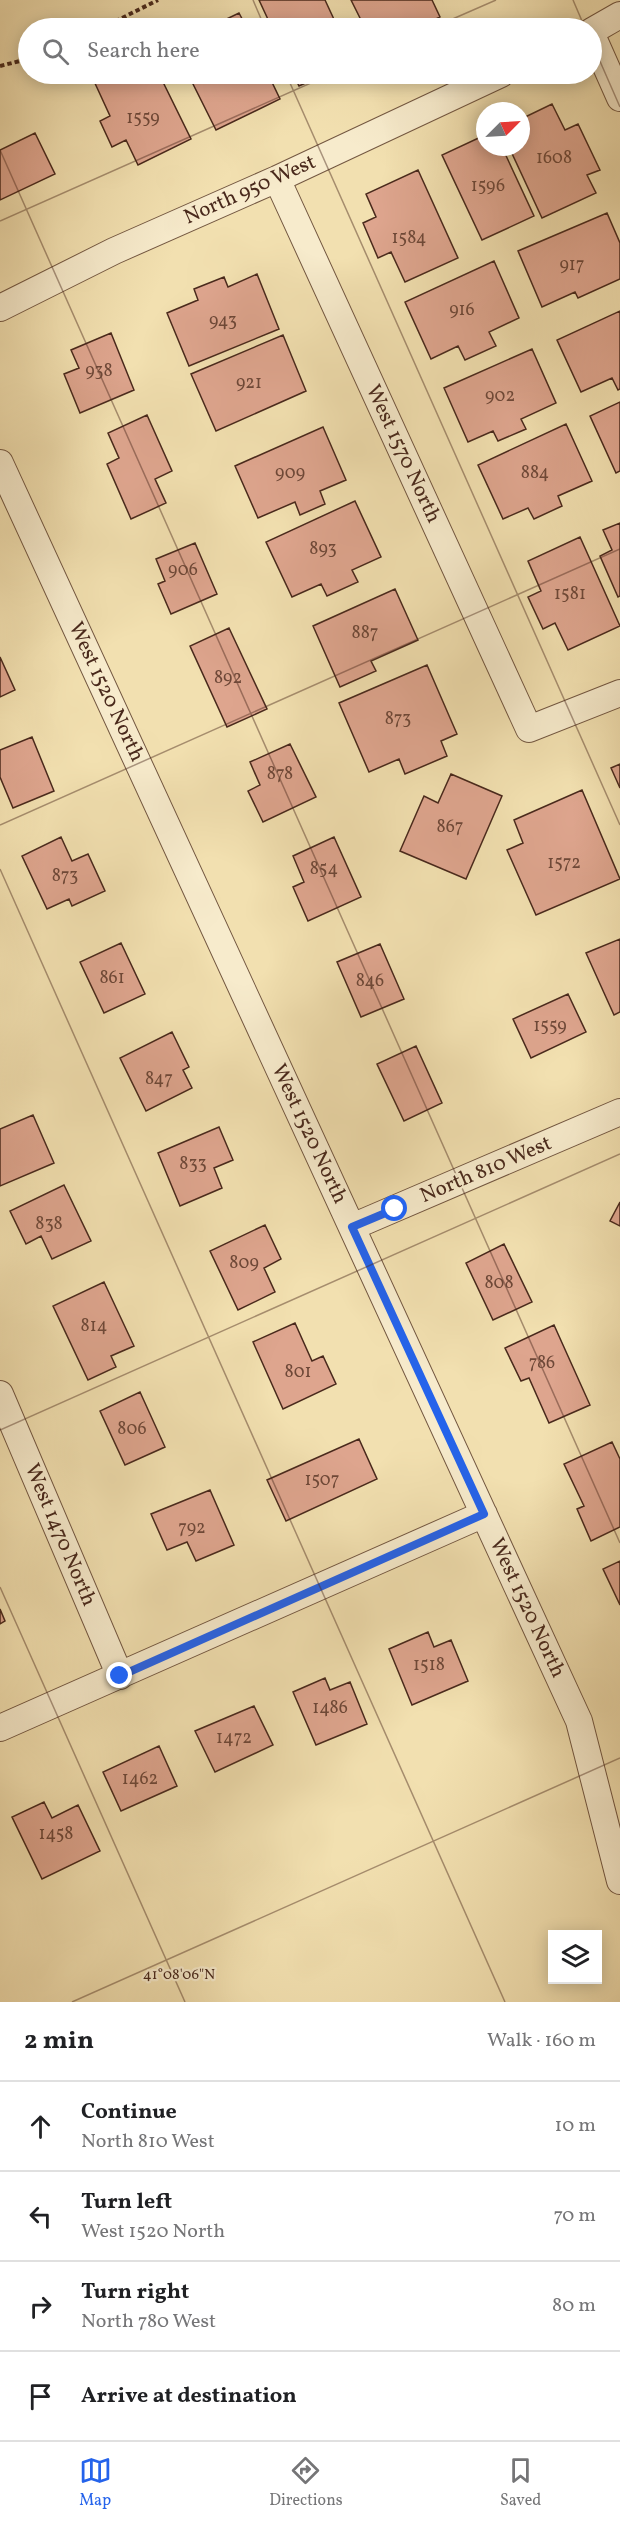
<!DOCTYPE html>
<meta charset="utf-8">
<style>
:root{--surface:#fff;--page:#f2f2f2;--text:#202124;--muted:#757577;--line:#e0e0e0;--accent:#2563eb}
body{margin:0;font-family:Vollkorn,serif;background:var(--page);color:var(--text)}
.controls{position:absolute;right:18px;bottom:18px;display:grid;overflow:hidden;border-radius:0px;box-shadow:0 3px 15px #0003}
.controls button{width:54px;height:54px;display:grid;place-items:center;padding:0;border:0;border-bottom:2px solid var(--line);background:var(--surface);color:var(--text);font:30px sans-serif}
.compass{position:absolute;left:476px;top:102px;width:54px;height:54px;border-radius:50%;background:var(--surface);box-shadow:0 3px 15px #0003;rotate:66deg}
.stop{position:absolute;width:18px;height:18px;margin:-14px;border:4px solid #2563eb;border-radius:50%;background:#fff}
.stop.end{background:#2563eb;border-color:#fff;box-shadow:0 2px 6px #0008}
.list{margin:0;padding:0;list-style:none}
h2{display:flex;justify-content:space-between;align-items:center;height:78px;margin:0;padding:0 24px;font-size:26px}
h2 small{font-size:20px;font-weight:400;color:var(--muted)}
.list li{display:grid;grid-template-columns:39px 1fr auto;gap:18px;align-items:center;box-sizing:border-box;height:90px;padding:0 24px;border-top:2px solid var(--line)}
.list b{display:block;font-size:22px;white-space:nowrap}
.list p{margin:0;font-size:20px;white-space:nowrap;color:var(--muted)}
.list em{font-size:20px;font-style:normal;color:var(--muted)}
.icon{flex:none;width:33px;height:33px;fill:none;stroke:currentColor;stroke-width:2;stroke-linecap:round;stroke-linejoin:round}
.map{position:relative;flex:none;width:620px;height:2002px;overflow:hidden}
.search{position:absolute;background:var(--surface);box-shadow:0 3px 15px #0003;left:18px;right:18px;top:18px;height:66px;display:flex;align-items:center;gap:15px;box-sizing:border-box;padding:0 21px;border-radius:33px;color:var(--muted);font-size:22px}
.sheet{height:438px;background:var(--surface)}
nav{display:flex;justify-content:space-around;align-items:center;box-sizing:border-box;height:84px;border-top:2px solid var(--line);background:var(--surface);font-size:16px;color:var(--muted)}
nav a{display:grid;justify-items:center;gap:3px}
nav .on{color:var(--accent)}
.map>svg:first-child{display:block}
</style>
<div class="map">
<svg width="620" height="2002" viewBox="0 0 620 2002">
<rect width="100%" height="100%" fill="#f2e0b0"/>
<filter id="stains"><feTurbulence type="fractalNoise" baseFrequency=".00333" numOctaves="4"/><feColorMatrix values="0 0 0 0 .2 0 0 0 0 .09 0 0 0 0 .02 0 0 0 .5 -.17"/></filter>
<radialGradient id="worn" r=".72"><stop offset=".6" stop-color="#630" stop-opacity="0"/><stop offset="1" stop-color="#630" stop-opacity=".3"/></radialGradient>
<path fill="#dea58e" stroke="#49291c" stroke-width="1.5" d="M259,0H325L338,28H272Z
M351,0H432L440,17L417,28H365Z
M239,13L247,28H208Z
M105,74H159L191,139L138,165L126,140L112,147L100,121L110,116L93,79Z
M188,74H268L280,99L216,130Z
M293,74H326L299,86Z
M552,104L565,130L578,124L600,170L587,175L596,193L542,218L509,147H521V119Z
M35,133L55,174L0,200V150Z
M485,135V147H502L534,216L482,240L442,155Z
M418,170L458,258L405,282L391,252L378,258L363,223L376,217L366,194Z
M607,213L620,243V279L578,298L575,292L542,307L518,251Z
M494,261L519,318L489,332L496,346L465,360L458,346L431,359L405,302Z
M257,274L279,329L189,366L167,313L198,300L194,289L224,277L228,287Z
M620,311V389L618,390L612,378L581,392L557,340Z
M111,333L134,390L80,413L64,374L79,368L71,350Z
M283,335L306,391L216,431L191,374Z
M532,349L556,403L521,419L526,429L498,441L493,431L468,442L444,388Z
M620,402V471L616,473L590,416Z
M147,415L172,471L155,479L166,503L131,519L107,464L119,458L108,433Z
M566,424L592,481L558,496L562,506L534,519L528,508L503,519L478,465Z
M323,427L346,480L320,491L325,504L300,515L295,502L258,518L235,466Z
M355,501L381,557L352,570L358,582L327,596L321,584L292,597L266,542Z
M620,523V596L618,597L600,556L612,550L603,530Z
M580,537L620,626L568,650L555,623L543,629L528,597L541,591L528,561Z
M195,543L217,594L171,614L158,584L165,581L156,559Z
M395,589L418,640L371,661L376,671L340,687L313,626Z
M229,628L267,709L227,727L190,646Z
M0,657L15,690L0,697Z
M427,665L457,734L441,741L447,756L405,774L399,759L369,772L339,703Z
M32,737L54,791L13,808L0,777V750Z
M290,744L316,797L263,822L248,791L260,785L250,762Z
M620,764V788L611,768Z
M451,774L502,796L466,879L400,851L424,796L438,803Z
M582,790L620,879L536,915L507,850L523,843L514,820Z
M61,837L72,861L88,854L105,891L72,906L69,899L47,909L22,856Z
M334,837L361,897L308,921L293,887L304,882L293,856Z
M620,939V1012L614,1015L586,953Z
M121,943L145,994L104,1013L80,962Z
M380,944L404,999L361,1017L337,962Z
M568,994L586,1032L531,1058L513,1019Z
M172,1032L189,1067L183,1070L192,1088L146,1111L120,1058Z
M416,1046L442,1103L404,1121L377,1064Z
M33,1115L54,1163L0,1186V1129Z
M219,1127L233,1160L214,1168L222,1188L180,1206L158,1153Z
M64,1185L91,1241L52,1259L41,1236L26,1244L10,1211Z
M620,1202V1226L610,1221Z
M265,1225L281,1259L264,1268L275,1292L238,1310L210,1251Z
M504,1244L532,1302L493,1320L466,1263Z
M104,1282L134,1346L111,1356L116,1367L88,1380L53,1306Z
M295,1323L312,1361L323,1356L336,1384L283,1409L253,1342Z
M554,1325L590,1405L549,1423L529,1378L521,1381L505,1348Z
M140,1392L165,1447L125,1465L100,1411Z
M359,1439L377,1479L286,1521L267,1480Z
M612,1442L620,1459V1527L591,1541L577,1509L584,1506L564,1464Z
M210,1490L234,1545L196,1561L187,1542L167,1550L151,1514Z
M620,1561V1605L603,1569Z
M0,1609L5,1621L0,1624Z
M428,1632L434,1647L451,1640L468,1681L412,1705L389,1649Z
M325,1678L330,1690L350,1682L367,1724L316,1745L293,1692Z
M254,1706L273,1745L215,1772L195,1731Z
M159,1746L177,1786L121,1811L103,1772Z
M44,1802L52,1818L78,1805L100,1851L42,1879L12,1817Z"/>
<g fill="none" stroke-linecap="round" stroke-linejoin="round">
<g stroke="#735741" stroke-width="28">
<path id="minor" d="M592,31L620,15
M592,35L620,98
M277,179L529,729L620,693
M0,308L114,251L277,179L501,74
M0,463L579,1721L620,1881
M352,1227L620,1112
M0,1394L120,1676
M0,1728L484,1514"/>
</g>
<path stroke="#49291c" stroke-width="4" stroke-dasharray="4.5 3" stroke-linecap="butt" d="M102,28L158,0
M0,66L28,59"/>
<use href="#minor" stroke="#f7ebcc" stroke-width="26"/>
</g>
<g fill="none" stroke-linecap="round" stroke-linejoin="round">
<path stroke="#2563eb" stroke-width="8" d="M120,1676L484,1514L352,1227L395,1209"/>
</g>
<path fill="none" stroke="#49291c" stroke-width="1.5" stroke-opacity="0.45" d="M253,0L265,28M573,0L585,28M432,28L496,0M592,43L620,107M286,74L620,825M0,150L620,1543M0,221L331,74M0,825L620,549M0,869L505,2002M0,1430L620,1154M0,1587L185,2002M72,2002L620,1758"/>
<g text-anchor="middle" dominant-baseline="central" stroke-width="4.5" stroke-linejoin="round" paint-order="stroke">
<g font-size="18" fill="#6e4838">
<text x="143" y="118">1559</text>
<text x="554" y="158">1608</text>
<text x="488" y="186">1596</text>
<text x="409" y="238">1584</text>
<text x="572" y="265">917</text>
<text x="462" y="310">916</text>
<text x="223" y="321">943</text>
<text x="99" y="371">938</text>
<text x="249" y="383">921</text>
<text x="500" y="396">902</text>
<text x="290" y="473">909</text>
<text x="535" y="473">884</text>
<text x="323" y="549">893</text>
<text x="183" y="570">906</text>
<text x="570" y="594">1581</text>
<text x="365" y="633">887</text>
<text x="228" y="678">892</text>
<text x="398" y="719">873</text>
<text x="280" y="774">878</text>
<text x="450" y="827">867</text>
<text x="564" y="863">1572</text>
<text x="324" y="869">854</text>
<text x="65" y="876">873</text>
<text x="112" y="978">861</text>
<text x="370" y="981">846</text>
<text x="550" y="1026">1559</text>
<text x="159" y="1079">847</text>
<text x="193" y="1164">833</text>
<text x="49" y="1224">838</text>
<text x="244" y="1263">809</text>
<text x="499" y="1283">808</text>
<text x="94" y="1326">814</text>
<text x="542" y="1363">786</text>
<text x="298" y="1372">801</text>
<text x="132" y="1429">806</text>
<text x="322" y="1480">1507</text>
<text x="192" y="1528">792</text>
<text x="429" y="1665">1518</text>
<text x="330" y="1708">1486</text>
<text x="234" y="1738">1472</text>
<text x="140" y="1779">1462</text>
<text x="56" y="1834">1458</text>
</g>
<g font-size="21" fill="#49291c" stroke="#f7ebcc">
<text transform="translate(250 190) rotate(-24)">North 950 West</text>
<text transform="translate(403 454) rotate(65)">West 1570 North</text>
<text transform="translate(106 692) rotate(65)">West 1520 North</text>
<text transform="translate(309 1134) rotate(65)">West 1520 North</text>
<text transform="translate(486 1170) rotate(-23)">North 810 West</text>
<text transform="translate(60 1535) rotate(67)">West 1470 North</text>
<text transform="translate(527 1608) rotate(65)">West 1520 North</text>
</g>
</g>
<g font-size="15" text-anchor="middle" fill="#49291c" stroke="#f7ebcc" stroke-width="4.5" stroke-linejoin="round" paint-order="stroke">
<text x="179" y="1979">41°08'06"N</text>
</g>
<rect width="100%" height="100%" filter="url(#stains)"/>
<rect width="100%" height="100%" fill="url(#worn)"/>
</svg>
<div class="controls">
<button><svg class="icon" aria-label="layers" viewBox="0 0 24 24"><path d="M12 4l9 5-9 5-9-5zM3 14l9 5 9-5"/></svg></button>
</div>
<svg class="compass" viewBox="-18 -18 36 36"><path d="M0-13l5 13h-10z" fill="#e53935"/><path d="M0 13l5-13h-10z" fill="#757577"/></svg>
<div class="stop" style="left:395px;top:1209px"></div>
<div class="stop end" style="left:120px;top:1676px"></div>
<div class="search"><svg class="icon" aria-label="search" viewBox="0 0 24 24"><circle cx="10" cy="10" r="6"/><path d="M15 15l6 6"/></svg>Search here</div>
</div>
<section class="sheet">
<h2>2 min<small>Walk · 160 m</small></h2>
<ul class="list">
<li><svg class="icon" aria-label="ahead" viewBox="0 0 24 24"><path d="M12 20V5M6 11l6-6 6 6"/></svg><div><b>Continue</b><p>North 810 West</p></div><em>10 m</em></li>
<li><svg class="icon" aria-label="left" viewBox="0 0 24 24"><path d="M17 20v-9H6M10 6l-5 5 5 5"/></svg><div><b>Turn left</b><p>West 1520 North</p></div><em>70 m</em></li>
<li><svg class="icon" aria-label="right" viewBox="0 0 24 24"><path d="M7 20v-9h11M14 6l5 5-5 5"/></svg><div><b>Turn right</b><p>North 780 West</p></div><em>80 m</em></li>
<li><svg class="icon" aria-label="arrive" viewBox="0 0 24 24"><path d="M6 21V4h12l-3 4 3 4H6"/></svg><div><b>Arrive at destination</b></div></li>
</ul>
</section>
<nav>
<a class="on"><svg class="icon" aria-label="map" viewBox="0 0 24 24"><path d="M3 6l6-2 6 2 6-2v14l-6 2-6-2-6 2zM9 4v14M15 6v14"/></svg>Map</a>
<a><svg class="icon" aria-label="directions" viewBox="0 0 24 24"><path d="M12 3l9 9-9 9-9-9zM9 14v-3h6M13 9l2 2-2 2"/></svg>Directions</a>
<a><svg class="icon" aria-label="saved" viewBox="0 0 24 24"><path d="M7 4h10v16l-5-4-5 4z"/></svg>Saved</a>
</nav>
